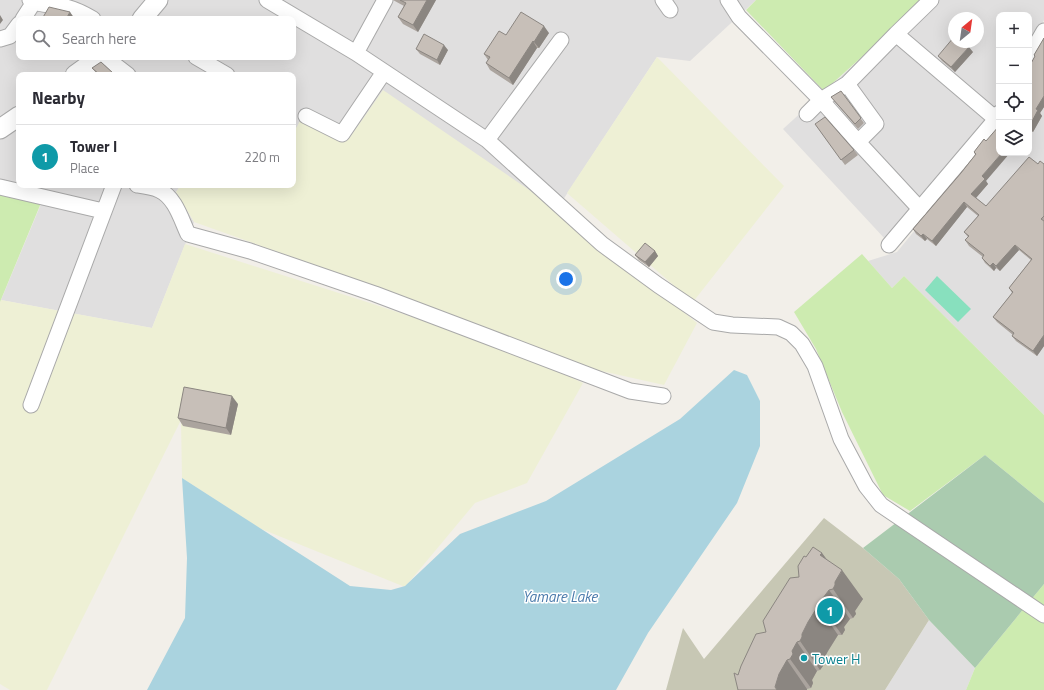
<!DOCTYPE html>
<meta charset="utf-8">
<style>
:root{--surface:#fff;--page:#f7f7f7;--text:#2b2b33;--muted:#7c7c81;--line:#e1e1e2;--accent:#d40000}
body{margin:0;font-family:"Titillium Web",sans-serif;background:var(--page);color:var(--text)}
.controls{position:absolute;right:12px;top:12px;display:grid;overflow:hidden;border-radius:8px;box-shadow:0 4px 16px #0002}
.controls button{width:36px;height:36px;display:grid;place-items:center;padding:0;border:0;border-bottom:1px solid var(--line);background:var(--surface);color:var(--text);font:20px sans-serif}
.compass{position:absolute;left:948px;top:12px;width:36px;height:36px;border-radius:50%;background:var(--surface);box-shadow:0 4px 16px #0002;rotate:29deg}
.you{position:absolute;left:566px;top:279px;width:14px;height:14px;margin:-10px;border:3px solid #fff;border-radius:50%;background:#1a73e8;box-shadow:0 0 0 6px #1a73e833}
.badge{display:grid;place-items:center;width:26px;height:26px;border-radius:50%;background:var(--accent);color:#fff;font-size:13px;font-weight:700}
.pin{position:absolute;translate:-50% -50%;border:2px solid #fff;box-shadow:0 1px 4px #0006}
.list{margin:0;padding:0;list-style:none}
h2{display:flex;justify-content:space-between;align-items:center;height:52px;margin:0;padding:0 16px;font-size:17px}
h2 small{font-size:13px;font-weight:400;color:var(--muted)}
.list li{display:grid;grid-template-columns:26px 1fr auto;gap:12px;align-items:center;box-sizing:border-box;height:64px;padding:0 16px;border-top:1px solid var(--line)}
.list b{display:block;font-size:15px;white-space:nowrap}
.list p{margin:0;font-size:13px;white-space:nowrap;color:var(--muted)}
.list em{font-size:13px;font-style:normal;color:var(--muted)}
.icon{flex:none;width:22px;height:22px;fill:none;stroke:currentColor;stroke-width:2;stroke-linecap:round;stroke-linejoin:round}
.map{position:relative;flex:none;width:1044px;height:690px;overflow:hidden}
.search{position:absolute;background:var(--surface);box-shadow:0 4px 16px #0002;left:16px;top:16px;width:280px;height:44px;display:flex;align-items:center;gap:10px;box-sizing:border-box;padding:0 14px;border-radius:8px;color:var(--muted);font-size:15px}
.panel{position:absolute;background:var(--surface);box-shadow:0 4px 16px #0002;left:16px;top:72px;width:280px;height:116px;border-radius:8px}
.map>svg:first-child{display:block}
</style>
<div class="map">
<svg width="1044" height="690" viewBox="0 0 1044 690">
<rect width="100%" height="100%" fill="#f2efe9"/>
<path fill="#e0dfdf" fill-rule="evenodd" d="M0,0H756L690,61L657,57L557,209L348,141L301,120L293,134V75H19V185H181L176,192L194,222L152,328L1,300L41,204L0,193ZM19,19H293V57H19Z
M925,0H1044V20L1029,48V15H999V105L991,120L885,239L783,129ZM954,18H978V42H954Z
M1044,45V415L904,276L892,288L868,261L897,252L999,128V153H1029V73Z
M929,620L975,668L966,690H885Z"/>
<path fill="#c7c7b4" d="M824,518L863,548L899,579L929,620L885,690H666L683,628L704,659Z"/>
<path fill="#eef0d5" d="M657,57L784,186L693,302L567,193Z
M383,90L557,209L697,323L664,385L579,366L421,303L194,222L176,192L181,185H293V134L301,119L348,140Z
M185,244L367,302L515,351L583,383L527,483L475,503L405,587L259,528L182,478L181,420L47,690H10L0,684V302L1,300L152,328Z"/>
<path fill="#cdebb0" d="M756,0H925L824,91L746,10Z
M0,193L41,203L0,302Z
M862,254L892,288L904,276L1044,415V503L985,455L910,511L883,495L842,412L816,349L794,312Z
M1044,584V690H966L975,668Z"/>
<path fill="#aacbaf" d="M985,455L1044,503V584L975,668L929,620L899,579L863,548Z"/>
<path fill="#88e0be" d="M937,276L971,309L958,322L925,290Z"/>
<path fill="#aad3df" d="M734,370L747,375L760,401V446L737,503L648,633L616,690H147L185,618L187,558L182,478L350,586L391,590L405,586L460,534L546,501L680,419Z"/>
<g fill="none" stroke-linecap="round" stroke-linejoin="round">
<g stroke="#a9a9a9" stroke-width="17">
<path id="minor" d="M30,0C40,6 50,4 61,6C73,8 83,13 93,19
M267,0L356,53L487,140L602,244L658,285L713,322L732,325L778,327L791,333L802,344L815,366L841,439L866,486L881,505L1044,615
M663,0L670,10
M728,0L739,17L821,100L858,142
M23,19L34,2
M896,34L931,0
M0,39L10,36L19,24
M356,53L385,0
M107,57L115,65L128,75
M196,57L227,75
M1029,57L1044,31
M847,84L876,124L858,142L920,209
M807,114L821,100L847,84L896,34L996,119
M306,116L342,134L384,72
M487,140L561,40
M137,185C144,186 152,187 159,190C175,197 181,219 188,234L250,251L375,294L486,336L630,391L663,396
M0,187L103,211
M889,245L996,119L999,113
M31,405L114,185"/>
</g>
<g stroke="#a9a9a9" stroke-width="21">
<path id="tertiary" d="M142,19L158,0
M75,75L100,57
M0,129L19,116"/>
</g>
<use href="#minor" stroke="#fff" stroke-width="15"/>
<use href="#tertiary" stroke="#fff" stroke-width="19"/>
</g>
<path fill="#aba49e" d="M393,0H436L418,32L403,24L398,17L404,6Z
M549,33L539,48H537L513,85L490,70L486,63L488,60L484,54L506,35Z
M1044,38V107L1040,113L1042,116L1033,132L1029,130V67L1035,56L1034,55Z
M416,49L448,50L440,65L420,54Z
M973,52L955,72L942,61L938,56Z
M92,68L115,75H98Z
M841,91L864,123L858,129L835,102L831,97Z
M815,124L854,150L858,155L845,165Z
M984,139L986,181L988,184L976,198L986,206L1038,164H1044V346L1037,356L1016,341L1012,336L1013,335L997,322L993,317L1012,293L1009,288L1031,260L1019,250L1000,271L996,268L994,271L985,263L982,258L983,257L969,246L965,240L968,237L964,232L978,216L967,207L936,246L927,239L925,241L916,234L913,229L961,173L975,155L974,152Z
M655,251L658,256L649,267L639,260L635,255Z
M238,404L231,435L183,426L178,418Z
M822,553L827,560L863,599L855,611L856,614L853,618L850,619L844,627L845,630L842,635H838L828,651L822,662L823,666L820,670L817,671L812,680L813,683L811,688L807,689L738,675L766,632L799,577L806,557Z"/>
<path fill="#8b8681" d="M427,0H436L418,32L413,25Z
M70,12L75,19H66Z
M0,15L3,20L0,24Z
M544,26L549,33L539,48L534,42Z
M533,41L537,48L513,85L509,78Z
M444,45L448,50L440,65L437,60Z
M969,47L973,52L955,72L951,67Z
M1044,96V107L1040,113L1042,116L1033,132L1029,127L1036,109Z
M1002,153H1010L986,181L988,184L975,199L971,194L982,176Z
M964,202L967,207L936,246L932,241Z
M923,234L927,239L925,241L921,236Z
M1015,245L1019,250L1000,271L996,266Z
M655,251L658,256L649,267L645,262Z
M993,263L996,268L994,271L990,266Z
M1044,335V346L1037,356L1033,351Z
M232,396L238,404L231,435L226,428Z
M822,553L839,576L842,570L863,599L855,611L856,614L853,618L833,589L820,555Z
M829,590L850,619L844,627L845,630L842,635L821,606L823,598Z
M818,606L838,635L828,651L822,662L823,666L820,670L800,641L802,634L808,622Z
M797,642L817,671L812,680L813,683L811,688L790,659L792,651Z
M787,660L807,689V690H777L775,687L779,674Z"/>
<path fill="#c7bfb8" stroke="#8b8681" d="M400,0H427L413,25L398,17L406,3Z
M49,7L70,12L66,19H42Z
M521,12L544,26L534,42L533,41L509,78L486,63L490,57L484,54L499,31L506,35Z
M424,34L444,45L437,60L416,49Z
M954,37V42H963L969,47L951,67L938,56Z
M1044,38V96L1036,109L1038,110L1029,127V67L1035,56L1034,55Z
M101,62L113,73L111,75H100L92,68Z
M841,91L861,118L855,124L831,97Z
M825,117L854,150L841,160L815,124Z
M999,126V153H1002L982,176L985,179L971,194L986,206L1029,157L1038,164L1040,161L1044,164V216L1041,219L1044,221V335L1033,351L1012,336L1014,333L993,317L1013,292L1009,288L1032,259L1015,245L996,266L993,263L990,266L982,258L984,255L965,240L969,236L964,232L979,215L964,202L932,241L923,234L921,236L913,229L961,173L976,154L974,152L984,139L986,141Z
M645,243L655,251L645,262L635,255Z
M184,387L232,396L226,428L178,418Z
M813,547L822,553L820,555L842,570L835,582V585L833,589L829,590L823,598L824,601L821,606H818L808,622L802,634V637L800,641L797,642L792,651L793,654L790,659L787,660L779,674L775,687L777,690H738L734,673L738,675L741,666L756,634L766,632L763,621L768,613L790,578L799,577L798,566L804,556L806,557Z"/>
<circle fill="#0f9aa8" stroke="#fff" stroke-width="1.5" cx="804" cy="658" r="4"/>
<g text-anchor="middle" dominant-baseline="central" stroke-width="3" stroke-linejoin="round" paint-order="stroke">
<g font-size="14" fill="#0d838f" stroke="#fff" text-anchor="start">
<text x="812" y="658">Tower H</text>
</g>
<g font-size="15" font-style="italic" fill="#4a7aab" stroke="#fff">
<text x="560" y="596">Yamare Lake</text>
</g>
</g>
</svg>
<div class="controls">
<button>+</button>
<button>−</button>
<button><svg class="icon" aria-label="locate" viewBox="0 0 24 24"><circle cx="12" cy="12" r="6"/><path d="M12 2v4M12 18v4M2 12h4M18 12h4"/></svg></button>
<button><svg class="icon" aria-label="layers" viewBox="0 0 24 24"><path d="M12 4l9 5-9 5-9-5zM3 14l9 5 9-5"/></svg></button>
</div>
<svg class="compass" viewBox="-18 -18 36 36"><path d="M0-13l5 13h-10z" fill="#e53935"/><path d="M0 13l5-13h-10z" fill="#7c7c81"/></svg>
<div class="you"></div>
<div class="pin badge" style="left:830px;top:611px;background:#0f9aa8">1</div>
<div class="search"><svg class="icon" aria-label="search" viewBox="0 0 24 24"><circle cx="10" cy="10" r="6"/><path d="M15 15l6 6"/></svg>Search here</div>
<section class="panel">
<h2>Nearby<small></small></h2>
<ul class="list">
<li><span class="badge" style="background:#0f9aa8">1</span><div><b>Tower I</b><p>Place</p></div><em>220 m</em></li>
</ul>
</section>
</div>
